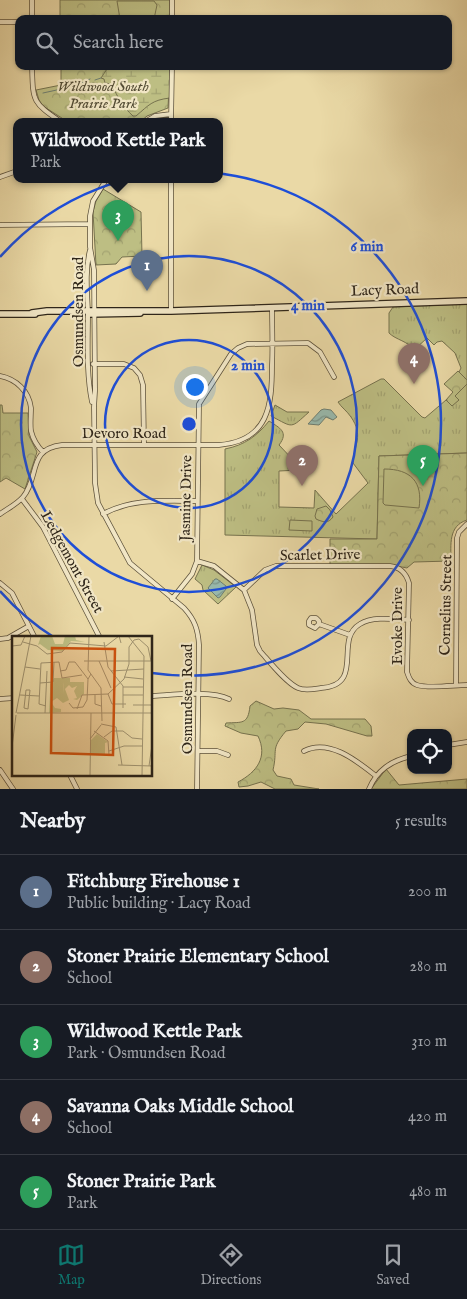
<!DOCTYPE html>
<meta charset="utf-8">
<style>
:root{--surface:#171b24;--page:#242831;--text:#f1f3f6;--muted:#9ea1a6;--line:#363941;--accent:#0f766e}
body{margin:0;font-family:"IM FELL English",serif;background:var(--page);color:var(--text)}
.controls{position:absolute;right:15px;bottom:15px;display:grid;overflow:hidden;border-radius:10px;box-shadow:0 1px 4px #0004}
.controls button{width:45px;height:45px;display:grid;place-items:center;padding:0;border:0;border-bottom:1px solid var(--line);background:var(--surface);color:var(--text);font:25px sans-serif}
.you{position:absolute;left:194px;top:386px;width:18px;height:18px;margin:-12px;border:4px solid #fff;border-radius:50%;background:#1a73e8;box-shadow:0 0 0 8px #1a73e833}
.badge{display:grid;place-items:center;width:32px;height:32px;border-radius:50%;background:var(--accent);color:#fff;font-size:16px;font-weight:700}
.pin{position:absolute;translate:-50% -41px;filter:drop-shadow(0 1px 2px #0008)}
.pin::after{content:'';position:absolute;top:26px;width:18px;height:15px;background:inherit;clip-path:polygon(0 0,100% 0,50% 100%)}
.popup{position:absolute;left:13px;top:118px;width:210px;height:65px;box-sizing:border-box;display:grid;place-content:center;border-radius:10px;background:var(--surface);filter:drop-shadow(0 1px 4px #0005);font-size:16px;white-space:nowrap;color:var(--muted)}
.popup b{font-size:19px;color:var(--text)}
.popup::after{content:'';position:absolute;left:50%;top:100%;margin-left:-10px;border:10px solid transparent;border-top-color:var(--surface)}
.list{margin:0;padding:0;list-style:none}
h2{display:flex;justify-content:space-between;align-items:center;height:65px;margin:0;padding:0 20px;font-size:21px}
h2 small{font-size:16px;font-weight:400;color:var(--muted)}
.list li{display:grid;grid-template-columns:32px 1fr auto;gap:15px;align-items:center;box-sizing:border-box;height:75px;padding:0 20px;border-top:1px solid var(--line)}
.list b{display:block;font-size:19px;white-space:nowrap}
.list p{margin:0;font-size:16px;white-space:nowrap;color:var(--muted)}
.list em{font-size:16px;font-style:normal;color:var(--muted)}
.icon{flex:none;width:28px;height:28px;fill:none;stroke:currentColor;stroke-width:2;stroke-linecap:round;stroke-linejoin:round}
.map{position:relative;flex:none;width:467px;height:789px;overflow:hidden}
.search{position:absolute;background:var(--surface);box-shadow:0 1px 4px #0004;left:15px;right:15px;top:15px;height:55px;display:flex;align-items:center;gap:12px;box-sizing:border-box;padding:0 18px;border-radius:10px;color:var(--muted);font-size:19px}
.sheet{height:440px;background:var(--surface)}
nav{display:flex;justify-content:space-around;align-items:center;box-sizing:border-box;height:70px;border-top:1px solid var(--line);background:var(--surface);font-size:14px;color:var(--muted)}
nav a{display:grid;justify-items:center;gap:2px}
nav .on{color:var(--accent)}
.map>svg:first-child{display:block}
</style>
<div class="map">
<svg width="467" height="789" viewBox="0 0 467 789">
<defs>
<pattern id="grass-tufts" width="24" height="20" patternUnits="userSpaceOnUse" patternTransform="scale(1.25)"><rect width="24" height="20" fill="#bdbe83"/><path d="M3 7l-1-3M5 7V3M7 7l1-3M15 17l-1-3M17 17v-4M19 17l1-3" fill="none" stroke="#a3a371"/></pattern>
<pattern id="forest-crowns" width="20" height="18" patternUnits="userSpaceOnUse" patternTransform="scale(1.25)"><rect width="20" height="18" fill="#bdbe83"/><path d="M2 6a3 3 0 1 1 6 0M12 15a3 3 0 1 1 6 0" fill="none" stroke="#a3a371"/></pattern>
<pattern id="wetland-marsh" width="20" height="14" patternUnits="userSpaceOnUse" patternTransform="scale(1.25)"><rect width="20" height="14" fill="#bdbe83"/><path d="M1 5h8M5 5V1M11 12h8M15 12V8" fill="none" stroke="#a3a371"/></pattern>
<pattern id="water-waves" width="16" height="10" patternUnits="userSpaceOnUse" patternTransform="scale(1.25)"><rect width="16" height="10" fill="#98b9ac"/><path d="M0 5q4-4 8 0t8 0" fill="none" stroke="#7c968b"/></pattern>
</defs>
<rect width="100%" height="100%" fill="#ead9a6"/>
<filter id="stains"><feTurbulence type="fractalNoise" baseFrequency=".004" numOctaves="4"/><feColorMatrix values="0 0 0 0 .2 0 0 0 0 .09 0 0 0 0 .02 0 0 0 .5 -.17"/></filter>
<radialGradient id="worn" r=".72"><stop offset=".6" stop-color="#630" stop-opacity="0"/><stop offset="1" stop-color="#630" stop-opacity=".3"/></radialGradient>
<path fill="url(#grass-tufts)" stroke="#76724e" d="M467,304V380L459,372L461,368L455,353L442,341L437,342L434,345L427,338L414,350C408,341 396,340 389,333V313L393,307Z
M381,379H384L422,417L425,418L446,400L452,406L455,396L467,384V453L379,456L377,539L225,535V449C245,445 257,436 269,421C280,428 289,432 279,445L296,463L295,465L299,470L279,471V507L314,508L315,490L336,514L368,483L353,463C354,444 364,436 351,417C347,411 341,407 338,402Z
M275,405L287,412H309C290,429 294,428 271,416Z
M202,565L214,570L236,587L218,604L203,590L202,585L195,579Z"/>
<path fill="url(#forest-crowns)" stroke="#76724e" d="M60,0H170V19H60Z
M61,66H170L168,108L147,116L140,122H68L43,106L39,100L36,90L61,85Z
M103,189L141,212L142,256L122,257L116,264L96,265L93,212L96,201Z
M458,371L467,380V384L455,396L459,400L452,406L446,400L453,392L444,384Z
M0,405H2L3,413H28L29,436L37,452L25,489L6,478L0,482Z
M467,453V520C448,526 451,545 451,561L414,562L407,568L392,565L330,566V539H377L379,456Z
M326,506L330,510L333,517C328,524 323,522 316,519L315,516L317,509Z
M256,701L274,709L283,708L299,710L311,719H365L371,726L372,736H367L326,724L305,722L298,729L286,731C270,750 278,749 273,770L277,776L291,779L294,785L319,789H275L261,782L248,786L239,787L238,782C257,772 268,757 258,736L241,733L225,726L226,723C242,722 248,725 250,706Z
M386,769L399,785L467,779V789H371Z"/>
<path fill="url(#wetland-marsh)" stroke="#76724e" d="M109,66H170V98C152,100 149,105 136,116H133C123,107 117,97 112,84L105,83L104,79L101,78Z"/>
<path fill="#bdbe83" stroke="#76724e" d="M117,1H154L157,5L154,19H120Z
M384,469C411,469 423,482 419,508L385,505L383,503Z
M290,520L312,521V531L289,530Z"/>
<path fill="url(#water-waves)" stroke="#6e7e71" d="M324,409L331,410L337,417L333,420L326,417L319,425L308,424L321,410Z
M215,579H217L226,586V589L220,597L218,598L208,588Z"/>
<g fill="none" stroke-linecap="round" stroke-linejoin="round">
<path stroke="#6e7e71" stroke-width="1" d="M95,80L101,78
M43,93L75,86L90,79"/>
<g stroke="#5d523c" stroke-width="5.5">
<path id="street" d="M32,0V19
M172,19V0
M0,22H19
M32,66C33,102 32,102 61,122
M145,122L155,116L171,114
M171,122L172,66
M0,177L17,171
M106,180L93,201L90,216V247L94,270L95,391L94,407L95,483L98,503L130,563L184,608C195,620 198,630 199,645L197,789
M0,225L90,224
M90,250C85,270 87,291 88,312C88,342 86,373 92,402
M171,311V180
M93,364H124L134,368L140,375L143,385L144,444
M0,376C16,379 29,391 31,408C31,416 30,424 31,431C33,439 37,446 43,452
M22,499L43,527L100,638
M0,514C7,509 17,504 23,497C40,477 27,449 62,445H219C269,441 272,405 272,365C273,346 272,326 272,307
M103,514C132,498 165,501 197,501
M197,561L214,566L244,590L252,610L257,645L260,651C269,661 286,683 298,688C305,691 314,689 321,688C366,685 333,640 360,624C372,616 394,619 409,620
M0,583L12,593L35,638
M244,590L265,570L276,566H390C400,567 406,573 409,583L407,672C409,678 411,683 417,685C429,689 454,685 467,685
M172,599L192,574L197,561L199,404L231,354L238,348L247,344L308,343L320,352L334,377
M319,624L315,628L309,625V621L311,618H316L319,621V624L350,635
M0,639L8,638L29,626
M456,685L457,538L459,532L467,524
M151,696C172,695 211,690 229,699
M0,699L14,698
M448,745L467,742
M198,751H217L228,755
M304,751C329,738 357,761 376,776
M0,770L13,789
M70,775L77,789
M369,789C377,770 391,761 411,756"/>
</g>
<g stroke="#2e2519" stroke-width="8">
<path id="secondary" d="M32,313L47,311H171L467,301
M0,314H35
M89,314L140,313"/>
</g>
<use href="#street" stroke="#f1e6c5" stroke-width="4"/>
<use href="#secondary" stroke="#f1e6c5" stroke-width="5.5"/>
</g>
<g fill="none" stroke="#1d4ed8" stroke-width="2.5">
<circle cx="189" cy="424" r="84"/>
<circle cx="189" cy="424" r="168"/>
<path d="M55 638A252 252 0 0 1 0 591M0 257A252 252 0 1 1 152 673"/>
</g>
<g text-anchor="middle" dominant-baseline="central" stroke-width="4.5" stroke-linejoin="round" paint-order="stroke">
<g font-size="15" font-style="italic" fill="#524b34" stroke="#f1e6c5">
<text x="103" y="86">Wildwood South<tspan x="103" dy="17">Prairie Park</tspan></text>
</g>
<g font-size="15" fill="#2e2519" stroke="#f1e6c5">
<text transform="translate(385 290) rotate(-2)">Lacy Road</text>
<text transform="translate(78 312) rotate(-90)">Osmundsen Road</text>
<text x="124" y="433">Devoro Road</text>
<text transform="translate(186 498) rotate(-89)">Jasmine Drive</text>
<text transform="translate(320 555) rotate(-1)">Scarlet Drive</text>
<text transform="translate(72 562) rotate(61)">Ledgemont Street</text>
<text transform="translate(446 605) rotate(-89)">Cornelius Street</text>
<text transform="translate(397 626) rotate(-90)">Evoke Drive</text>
<text transform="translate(187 699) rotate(-90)">Osmundsen Road</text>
</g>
</g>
<g transform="translate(12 636)">
<rect width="140" height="140" fill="#ead9a6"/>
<path d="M52,46H72V58L65,64L61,63L65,62L62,55L65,50L60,52L57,49L53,53L57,64L51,67L45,62L39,66L43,72L49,73V76L37,77L38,57H51Z" fill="#bdbe83"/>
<path d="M29,0H40L43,8H51L53,0H63L64,4L73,6L59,5L51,15L36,14L28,8L26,9ZM42,42H58V46H52L51,57H38V48ZM85,98L96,106L93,107V119H78L79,104Z" fill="#bdbe83"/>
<path fill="none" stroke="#9f916e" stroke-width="1" d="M77,0L76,34L89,52L90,85M116,0L132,20L130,140M11,6L25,10L35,18L50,16L58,7L94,10L107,0L109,7M92,6L96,31L111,50V72M0,10L9,9L13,0M72,25H139M87,25L99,52M13,31L28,33M140,34V60M48,35L54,34L57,26H63L76,43M99,35L132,33M112,41L131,43M28,47L41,46L42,26M111,51H131M14,54H18L16,73L12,72ZM96,58L112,43L117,28V11L122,4L127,3L136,11L139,25M96,58L100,68H114M8,59L27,60M83,59V68L89,70M111,59H131M57,67L61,72L71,71L75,64L76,43L79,38M121,69H140M34,70L27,68L29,27L47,26L50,42L70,39M65,73L70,59L96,58M4,77L19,0M5,77H140M33,77L35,35M89,88L104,91L110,129M82,95L96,105L97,119M92,101L100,95H111L120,102L130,103M78,103L89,89M0,111L4,79M97,115L112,110H130M106,129L140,130M137,130L140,109M78,140L79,77"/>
<path fill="#cc510e" fill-opacity="0.15" stroke="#cc510e" stroke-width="2.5" d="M40,12L103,13L101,119L39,117Z"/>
<rect width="140" height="140" fill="none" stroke="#2e2519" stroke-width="2.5"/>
</g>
<circle cx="189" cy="424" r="8" fill="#1d4ed8" stroke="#f1e6c5" stroke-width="2.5"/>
<g font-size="15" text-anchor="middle" font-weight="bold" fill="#1d4ed8" stroke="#f1e6c5" stroke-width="4.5" stroke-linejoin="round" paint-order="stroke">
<text x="367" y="251">6 min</text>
<text x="308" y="310">4 min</text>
<text x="248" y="370">2 min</text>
</g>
<rect width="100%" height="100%" filter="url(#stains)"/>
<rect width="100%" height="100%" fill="url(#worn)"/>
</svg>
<div class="controls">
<button><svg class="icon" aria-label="locate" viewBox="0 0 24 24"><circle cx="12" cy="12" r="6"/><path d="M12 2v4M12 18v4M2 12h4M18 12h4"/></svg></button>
</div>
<div class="you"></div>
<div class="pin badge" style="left:147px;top:291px;background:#5c6f8a">1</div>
<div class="pin badge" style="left:302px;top:486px;background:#8d6e63">2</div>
<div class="pin badge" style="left:118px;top:241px;background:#2e9e5b">3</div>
<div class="popup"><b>Wildwood Kettle Park</b>Park</div>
<div class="pin badge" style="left:414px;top:384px;background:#8d6e63">4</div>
<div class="pin badge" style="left:423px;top:486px;background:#2e9e5b">5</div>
<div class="search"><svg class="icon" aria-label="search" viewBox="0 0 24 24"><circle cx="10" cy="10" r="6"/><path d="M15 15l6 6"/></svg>Search here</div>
</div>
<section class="sheet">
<h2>Nearby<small>5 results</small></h2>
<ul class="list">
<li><span class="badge" style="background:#5c6f8a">1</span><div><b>Fitchburg Firehouse 1</b><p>Public building · Lacy Road</p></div><em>200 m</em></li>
<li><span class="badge" style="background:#8d6e63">2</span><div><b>Stoner Prairie Elementary School</b><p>School</p></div><em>280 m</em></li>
<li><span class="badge" style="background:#2e9e5b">3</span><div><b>Wildwood Kettle Park</b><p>Park · Osmundsen Road</p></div><em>310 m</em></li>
<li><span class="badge" style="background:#8d6e63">4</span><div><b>Savanna Oaks Middle School</b><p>School</p></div><em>420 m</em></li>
<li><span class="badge" style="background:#2e9e5b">5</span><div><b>Stoner Prairie Park</b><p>Park</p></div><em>480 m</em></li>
</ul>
</section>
<nav>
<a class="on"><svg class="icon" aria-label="map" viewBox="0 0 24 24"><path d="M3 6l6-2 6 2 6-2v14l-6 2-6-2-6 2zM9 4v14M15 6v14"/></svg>Map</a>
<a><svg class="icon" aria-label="directions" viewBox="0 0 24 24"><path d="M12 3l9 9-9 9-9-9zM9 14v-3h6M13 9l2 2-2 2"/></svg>Directions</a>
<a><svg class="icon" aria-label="saved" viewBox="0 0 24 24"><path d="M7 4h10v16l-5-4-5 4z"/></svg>Saved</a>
</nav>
